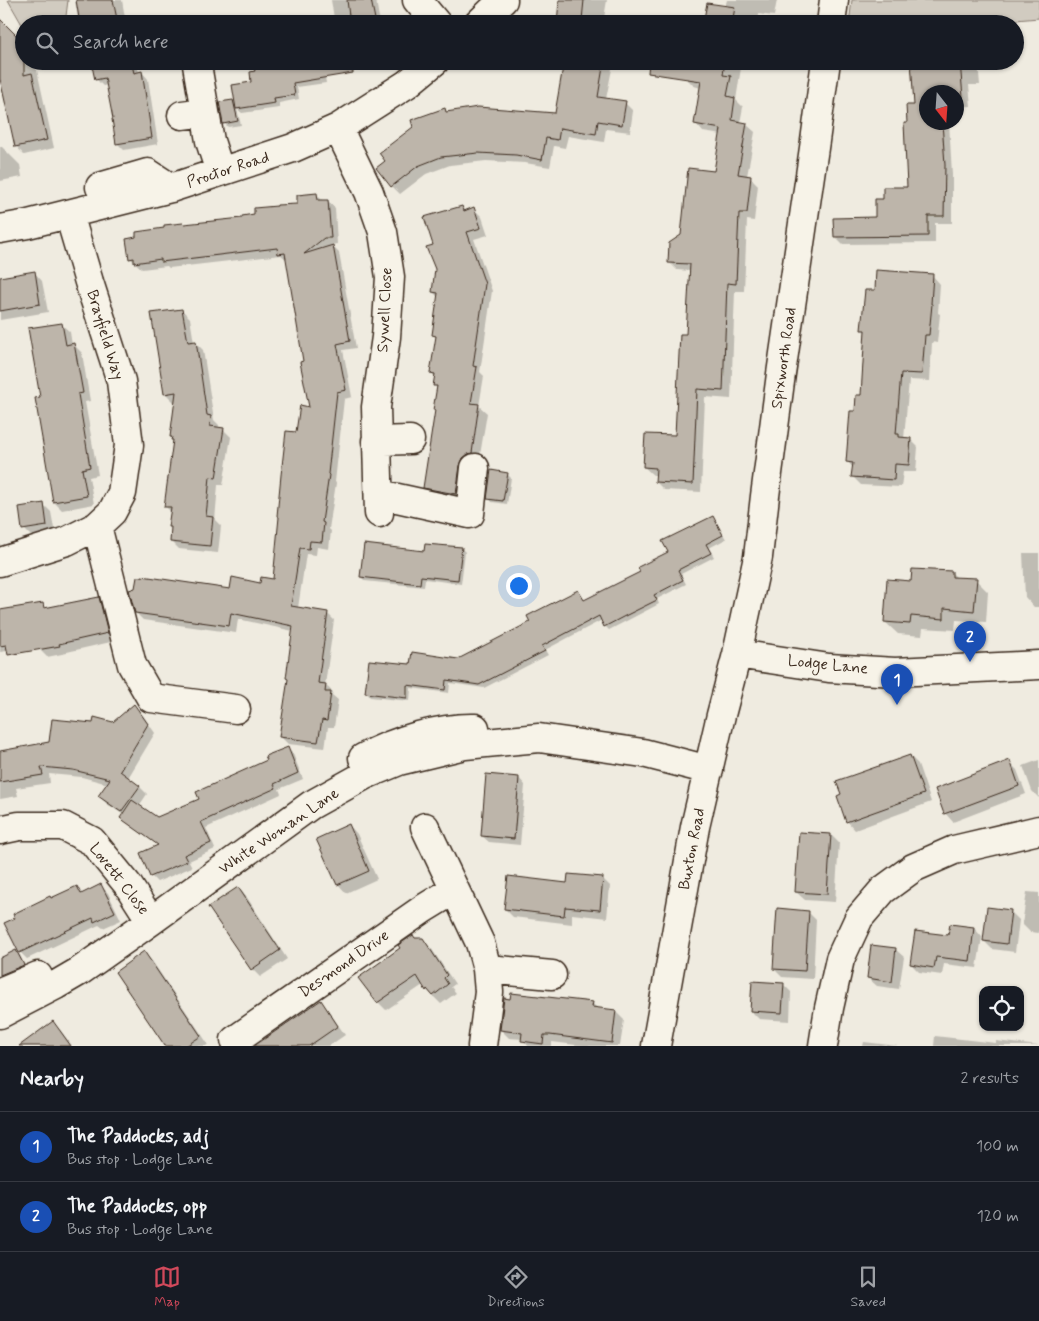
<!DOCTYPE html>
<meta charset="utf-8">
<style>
:root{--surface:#171b24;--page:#242831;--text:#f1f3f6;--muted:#9ea1a6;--line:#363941;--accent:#d1495b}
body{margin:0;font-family:Mynerve,sans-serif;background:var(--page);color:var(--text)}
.controls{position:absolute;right:15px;bottom:15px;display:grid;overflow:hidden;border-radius:10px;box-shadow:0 1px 4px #0004}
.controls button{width:45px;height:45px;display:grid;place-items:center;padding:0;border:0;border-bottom:1px solid var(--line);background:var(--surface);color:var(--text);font:25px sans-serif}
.compass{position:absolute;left:919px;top:85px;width:45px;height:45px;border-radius:50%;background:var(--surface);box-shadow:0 1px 4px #0004;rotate:163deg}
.you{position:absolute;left:518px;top:585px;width:18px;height:18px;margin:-12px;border:4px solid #fff;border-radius:50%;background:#1a73e8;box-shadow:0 0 0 8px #1a73e833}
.badge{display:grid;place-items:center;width:32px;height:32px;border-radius:50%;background:var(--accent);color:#fff;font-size:16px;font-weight:700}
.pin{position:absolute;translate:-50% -41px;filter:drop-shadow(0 1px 2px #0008)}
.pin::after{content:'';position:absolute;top:26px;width:18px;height:15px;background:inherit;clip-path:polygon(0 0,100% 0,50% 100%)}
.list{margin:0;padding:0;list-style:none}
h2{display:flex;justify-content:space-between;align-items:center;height:65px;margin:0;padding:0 20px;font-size:21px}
h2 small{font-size:16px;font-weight:400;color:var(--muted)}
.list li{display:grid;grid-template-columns:32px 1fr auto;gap:15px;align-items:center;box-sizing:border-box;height:70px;padding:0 20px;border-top:1px solid var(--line)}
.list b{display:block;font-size:19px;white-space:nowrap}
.list p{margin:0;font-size:16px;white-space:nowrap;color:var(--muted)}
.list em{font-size:16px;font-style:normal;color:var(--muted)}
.icon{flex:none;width:28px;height:28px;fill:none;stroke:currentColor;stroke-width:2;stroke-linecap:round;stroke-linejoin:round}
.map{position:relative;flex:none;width:1039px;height:1046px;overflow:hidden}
.search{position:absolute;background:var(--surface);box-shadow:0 1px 4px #0004;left:15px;right:15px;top:15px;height:55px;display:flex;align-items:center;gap:12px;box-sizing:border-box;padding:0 18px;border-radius:28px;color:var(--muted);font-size:19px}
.sheet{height:205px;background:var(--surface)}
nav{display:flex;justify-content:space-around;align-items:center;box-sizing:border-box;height:70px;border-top:1px solid var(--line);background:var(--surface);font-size:14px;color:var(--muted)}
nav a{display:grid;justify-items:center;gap:2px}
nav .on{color:var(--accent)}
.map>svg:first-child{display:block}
</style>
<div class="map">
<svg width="1039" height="1046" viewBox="0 0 1039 1046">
<rect width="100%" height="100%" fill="#efebe0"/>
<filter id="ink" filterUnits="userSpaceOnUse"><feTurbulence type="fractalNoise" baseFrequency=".02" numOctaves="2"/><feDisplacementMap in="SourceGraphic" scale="10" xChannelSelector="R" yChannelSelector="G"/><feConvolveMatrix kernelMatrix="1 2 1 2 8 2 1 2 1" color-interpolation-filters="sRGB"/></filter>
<g filter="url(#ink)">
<path fill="#d1cbc0" stroke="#867a6f" d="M8,0H68L65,24H24V28Z
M852,0H1039V18L968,24H849Z"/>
<path fill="#0003" d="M75,0H122L126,24H79Z
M331,0H376L380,24H335Z
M561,0H607L603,24H555L556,17H559Z
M727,0H777L774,16L759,14L758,24H704L725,7Z
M0,20L24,61H35L54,148L24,155L16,146L0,73Z
M93,61H136L139,73L142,72L148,79L158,144L124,150L117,143L114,120L108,85L103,86L96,79Z
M604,61L612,69L606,99L625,103L633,111L630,132L606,129L604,142L568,136L565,148L554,146L550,167L525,163L486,161L450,165L426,174L400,194L392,186L444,109L448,113L556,114Z
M689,61H742L736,100L743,107L740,123L746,124L755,132L747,176L750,177L758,185L754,221L747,220L744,291H735L731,399L705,397L701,492L664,490L656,482L657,475H653L644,467L676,437L687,336L691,271L677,270L669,262L715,173L722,135L703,132L695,123L701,88L694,86L686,78Z
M912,61L978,62L980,85H969L971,106L956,107V92H926V122H949L952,174V223H935V243L843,244L835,236L876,218L884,201L909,188L908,125L916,106Z
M323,64L326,83L297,87L299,99L279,103V108L242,113L237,109L241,125L228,127L224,123L233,101L236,105L253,83Z
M0,147H2L20,165L22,177L0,181Z
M317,195L323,201H328L335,208L337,244L331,245L339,253L356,348L343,350L352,397L344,399L335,482L336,483L329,529L331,531L329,549L317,547L316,555L306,554L298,608L327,613L334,620L325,685L333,692L332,695L338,700L334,727H328L325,748L288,744L281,737L289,679L293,631L238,619L236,633L143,620L136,613L274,580L297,433L311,408L287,260L281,255L169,268L167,266L142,269L130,258L243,219L299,205Z
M462,207L466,211L474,209L482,217L488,235L474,239L492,291L480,372L484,376L479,406L487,413L479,461L464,501L432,495L424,487L436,412L434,410L438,389L434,385L435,377L431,372L437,338L433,335L439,298L433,292L437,269L435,246Z
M34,272L42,281L48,312L0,320V278Z
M932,275L940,284L938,313L940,314L937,343L932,342L930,381L909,380L904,439H910L918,447L916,472H903L901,487L861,485L853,477V468L848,462L856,413L862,396L866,333L863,329L876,292Z
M182,310L190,318L194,343L195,342L203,350L214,420L219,425L218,429H223L231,437L223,485H218L215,520L221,526L218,553L179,549L171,541L172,529L170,526L171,512L165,506L174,441L171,437L176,401L174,402L166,394Z
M61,324L70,332L72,345H74L82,353L90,401L85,402L98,475L89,477L94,504L62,510L54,502L41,398Z
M507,474L511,478L507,504L492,502L489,498Z
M43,504L51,512L55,534L32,537L24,529Z
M713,518L716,522L726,539L709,548L714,557L681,574L686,584L657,599L659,604L609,630L605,626L602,620L545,650L548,655L484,688L450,683L449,693L411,688L410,701L370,697L367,693L411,665L458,660L532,623L578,591L585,601L642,572L670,553Z
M461,548L465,552L461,584L425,579L424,587L365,581L361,577L425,552Z
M1023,553H1039V607H1034L1025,597Z
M952,573L957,578L976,580L988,592L986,622L956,620L955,630L923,628L922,636L898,634L885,622L912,582Z
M98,598L106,606L115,641L67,652V653L47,657L39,649Z
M0,618L7,651L0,652Z
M134,706L142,714L155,733L128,778L139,786L147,794L139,806L157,818L201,800L268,761L287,748L293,754L303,779L279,789L281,794L206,828L215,849L189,861L192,867L157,882L152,877L141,854L159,846L127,823L121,818L124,815L107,804L99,796L108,784L82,777L49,774L50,783L16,788L18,796L0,799V752L50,743L94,724L113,723Z
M910,756L918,764L931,802L855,830L847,821Z
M1039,760V798L1032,791L1023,766Z
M1009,762L1017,770L1026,794L953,822L945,813Z
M488,775L519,778L525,785L520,845L489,842L482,836Z
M349,825L357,834L377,879L346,893L338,884Z
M831,835L839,843L835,902L805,900L796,892Z
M602,878L610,886L607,918L572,914V924L513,917L505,909L569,884Z
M101,886L108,893L121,920L103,928L99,925L27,959L20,952L17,918L52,899L77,888L83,894Z
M238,888L246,896L287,959L260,977L252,969Z
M1027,892L1039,893V933L1030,932L1022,924Z
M808,912L816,920L813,979L782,977L774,969Z
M1011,912L1019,920L1015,952L992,949L984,941Z
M974,928L982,937L977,968L944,964L942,975L919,972L911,964L949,936Z
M423,940L431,948L455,984L451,987L456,993L441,1004L427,990L423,985L386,1010L378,1002L360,978Z
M895,949L904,957L899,989L877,986L868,978Z
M16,951L20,955L26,969L0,977V960Z
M144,953L152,961L208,1044L206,1046H166Z
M783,984L791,992L790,1021L759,1019L751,1011Z
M320,1002L328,1010L345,1035L329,1046H258Z
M592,1003L598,1009L616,1012L624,1020L620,1046H584L552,1042V1046H528L523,1039L509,1038L501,1030Z
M53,1023L61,1031L72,1046H30Z
M935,1036L996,1043V1041L1039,1046H934Z
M864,1042L898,1046H863Z"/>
<path fill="#bdb5aa" stroke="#3b2a1e" d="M76,0H113L118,24H80Z
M347,0H371L376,24H350Z
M559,0H584L582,20L594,22V24H557Z
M707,3L735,7L732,24H703Z
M0,19L24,43V75L32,73L47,140L15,147L0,79Z
M91,61H131L134,73L142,71L152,138L116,144L112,119H113L105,78L95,80Z
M296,61H352L353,73L293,83L295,95L274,98L275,103L236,109L232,85L251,82L250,72L255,71L254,68Z
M564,61H604L598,97L626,101L622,125L598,121L596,134L560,128L558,140L546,138L542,160L516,155L478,153L441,157L418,166L391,187L376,168L385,161L379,153L413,127L411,120L445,108L446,112L478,107L555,113Z
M649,61H725L723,75L731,76L727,96L735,98L732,120L747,123L738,174L751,176L747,213H739L736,284L727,283L723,391L697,389L693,484L655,482L656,468L643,467L645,434L675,435L680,334H686L690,264L668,263L669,243L681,235L688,168L714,171L721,129L694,124L701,81L648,73Z
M911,61H960L963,98L956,99V92H926V122H942L945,165L944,216H928V236L834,237L833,218L875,217V199H883V187H907L904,123H907L906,105H914Z
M233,100L238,121L223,124L219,102Z
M317,193L318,200H328L331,238H324L304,254L333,245L350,341L337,344L346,390L337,392L328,474L329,475L322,522L324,523L322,542L310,541L309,549L300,548L291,606L328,612L318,683L326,684L325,692H331L327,721L322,720L318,742L279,737L288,679L286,678L293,626L231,613L229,626L135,613L129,590L135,588L137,577H142V576L230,589L232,577L260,583L261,577L273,579L279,517L277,516L281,475L286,431L296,432L300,405L309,407L300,362L303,361L285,253L278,254L277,248L161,262V259L134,263V258L129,259L126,239L136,237V232L164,228V225L183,223L184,224L242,218V216L254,214V208L277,206V205L297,204V195Z
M462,206L464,211L474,207L481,228L467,232L485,284L473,366L477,367L471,403L479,404L472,453L468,454L463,458L460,466L456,494L423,488L435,410H433L437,386H433L435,374L430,373L436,336L432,335L438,293L432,292L435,269L426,247L433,245L424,217Z
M876,270L933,274L931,304H932L929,335H925L922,374L901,373L896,434H899V437L911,438L909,465L895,464L894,480L851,477L853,463L846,462L850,411H855L856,395H861L865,330H861L865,290H875Z
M35,271L40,304L0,311V277Z
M182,309L188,342L196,341L207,415L211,416L210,426L224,428L216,478L210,477L206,516L213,517L210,546L170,542L171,527H168L171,507H164L173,440H171L172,437H170L176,392L164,394L151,313Z
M62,323L66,345L74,343L83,393L78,394L90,467L82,469L87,496L53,502L35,398L40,397L28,328Z
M491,470L508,473L503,501L487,499Z
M44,503L47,526L22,530L19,507Z
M713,516L723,535L706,544L711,553L678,570L683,580L654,595L657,600L623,617L604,627L599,616L542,646L545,651L479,685L446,680L445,690L407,685V698L365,693L369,660L410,664L412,652L458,659L530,622L527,616L578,590L584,600L640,572L638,567L668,552L662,541Z
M364,544L424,551L425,544L462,547L458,580L421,576L420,584L360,577Z
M912,569L952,571V577L977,578L974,611L944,608V619L911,616L910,624L884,622L887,579L911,581Z
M99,597L108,633L59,644L60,646L8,655L6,645L0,646V610L43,603L44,608Z
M134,704L148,724L120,771L140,786L121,812L98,796L110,779L73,770L41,767L43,775L0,782V751L49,742L52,719L93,723L94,717L113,722Z
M288,747L298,773L274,784L276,788L201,822L211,843L184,855L187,861L150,877L140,853L158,845L120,818L132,800L157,817L199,799L196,792L267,760L265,756Z
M910,755L924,794L846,822L837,796L841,794L836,781Z
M1010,760L1019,786L944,814L935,789Z
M486,774L519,777L514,839L481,836Z
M349,824L369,871L337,885L316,839Z
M799,832L831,834L827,894L795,892Z
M568,874L603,877L600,910L565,907L564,916L504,909L508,876L567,883Z
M101,884L115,912L94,922L93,918L19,953L4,923L15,918L13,914L50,896L51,898L77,886L81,894Z
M238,887L280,950L251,970L208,907Z
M987,907L1011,910L1007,944L983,941Z
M777,908L809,911L805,971L773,969Z
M950,924L974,927L970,961L936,957L934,968L910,964L915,931L948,935Z
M413,935L415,938H423L447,975L444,978L448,984L433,996L427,989L426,991L417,976L377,1003L358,978L400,948L398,945Z
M871,945L896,948L892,982L867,978Z
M16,950L24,965L0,975V958Z
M144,951L201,1036L186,1046H165L115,972Z
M752,981L784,983L782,1013L750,1011Z
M511,993L593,1002L592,1007L616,1010L612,1043L550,1035H544L543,1044L521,1041L522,1033L500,1030L504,998L510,999Z
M321,1000L338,1026L309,1046H254Z
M53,1021L71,1046H19Z"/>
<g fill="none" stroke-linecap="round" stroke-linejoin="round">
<g stroke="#3b2a1e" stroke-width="31">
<path id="minor" d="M417,0L437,24
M478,24L503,0
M831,24L834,0
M197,65L210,141L220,172
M182,115L205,112
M338,128L369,192L383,232L390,277L386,337L376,407L379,513
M100,187L148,173L171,188
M0,229L28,224L171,188L293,148L338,128L407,84L435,61
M376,441L410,440
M379,494L470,514L475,468
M97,526L132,665L151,698L236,709
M0,562L67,541L97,526L112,512L122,493L129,445L121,381L89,282L69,214
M737,654L829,668L895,672L1039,665
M363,758C394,741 439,727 475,728
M425,827L480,943L487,969L489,992L482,1046
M0,830L19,826H63L92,841L128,885L151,921
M487,969L552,975
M0,992L38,976
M0,1014L56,985L80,971L151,921L311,805L365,775L399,761L465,745L539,738L643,753L709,770
M235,1040L423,909L454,890
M656,1046L695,827L721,715L737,654L758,557L765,496L781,374L815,141L826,61
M823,1046L829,1008L840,959L859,918L883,890L913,868L954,850L1039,830"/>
</g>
<use href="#minor" stroke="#f7f3e8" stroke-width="28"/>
</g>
</g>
<g text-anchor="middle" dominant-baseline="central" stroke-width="5" stroke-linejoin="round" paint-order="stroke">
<g font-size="16" fill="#3b2a1e" stroke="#f7f3e8">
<text transform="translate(228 170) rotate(-18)">Proctor Road</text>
<text transform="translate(385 310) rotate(-87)">Sywell Close</text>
<text transform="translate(105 335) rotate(73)">Brayfield Way</text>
<text transform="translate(784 358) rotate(-82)">Spixworth Road</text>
<text transform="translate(828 665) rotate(6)">Lodge Lane</text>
<text transform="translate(279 831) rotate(-34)">White Woman Lane</text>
<text transform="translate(692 849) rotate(-79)">Buxton Road</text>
<text transform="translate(119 879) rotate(52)">Lovett Close</text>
<text transform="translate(344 964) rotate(-35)">Desmond Drive</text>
</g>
</g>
</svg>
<div class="controls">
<button><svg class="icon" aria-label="locate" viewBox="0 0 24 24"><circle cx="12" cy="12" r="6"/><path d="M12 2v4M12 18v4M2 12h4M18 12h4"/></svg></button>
</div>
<svg class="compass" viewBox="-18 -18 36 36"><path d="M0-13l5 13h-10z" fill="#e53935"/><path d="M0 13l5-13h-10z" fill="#9ea1a6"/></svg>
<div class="you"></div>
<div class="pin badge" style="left:897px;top:705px;background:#1a4fb4">1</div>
<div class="pin badge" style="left:970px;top:662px;background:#1a4fb4">2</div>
<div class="search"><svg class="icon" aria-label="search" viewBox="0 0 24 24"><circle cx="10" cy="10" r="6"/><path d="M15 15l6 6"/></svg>Search here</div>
</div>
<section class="sheet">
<h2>Nearby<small>2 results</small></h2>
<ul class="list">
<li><span class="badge" style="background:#1a4fb4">1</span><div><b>The Paddocks, adj</b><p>Bus stop · Lodge Lane</p></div><em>100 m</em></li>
<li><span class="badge" style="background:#1a4fb4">2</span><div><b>The Paddocks, opp</b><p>Bus stop · Lodge Lane</p></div><em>120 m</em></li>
</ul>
</section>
<nav>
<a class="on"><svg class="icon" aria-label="map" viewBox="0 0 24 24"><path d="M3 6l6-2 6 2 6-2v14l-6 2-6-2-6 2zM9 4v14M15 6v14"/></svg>Map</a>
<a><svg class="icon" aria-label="directions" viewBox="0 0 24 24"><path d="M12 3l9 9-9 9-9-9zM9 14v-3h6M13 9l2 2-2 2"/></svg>Directions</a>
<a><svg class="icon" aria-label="saved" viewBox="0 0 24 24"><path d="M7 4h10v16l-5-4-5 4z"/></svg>Saved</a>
</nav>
